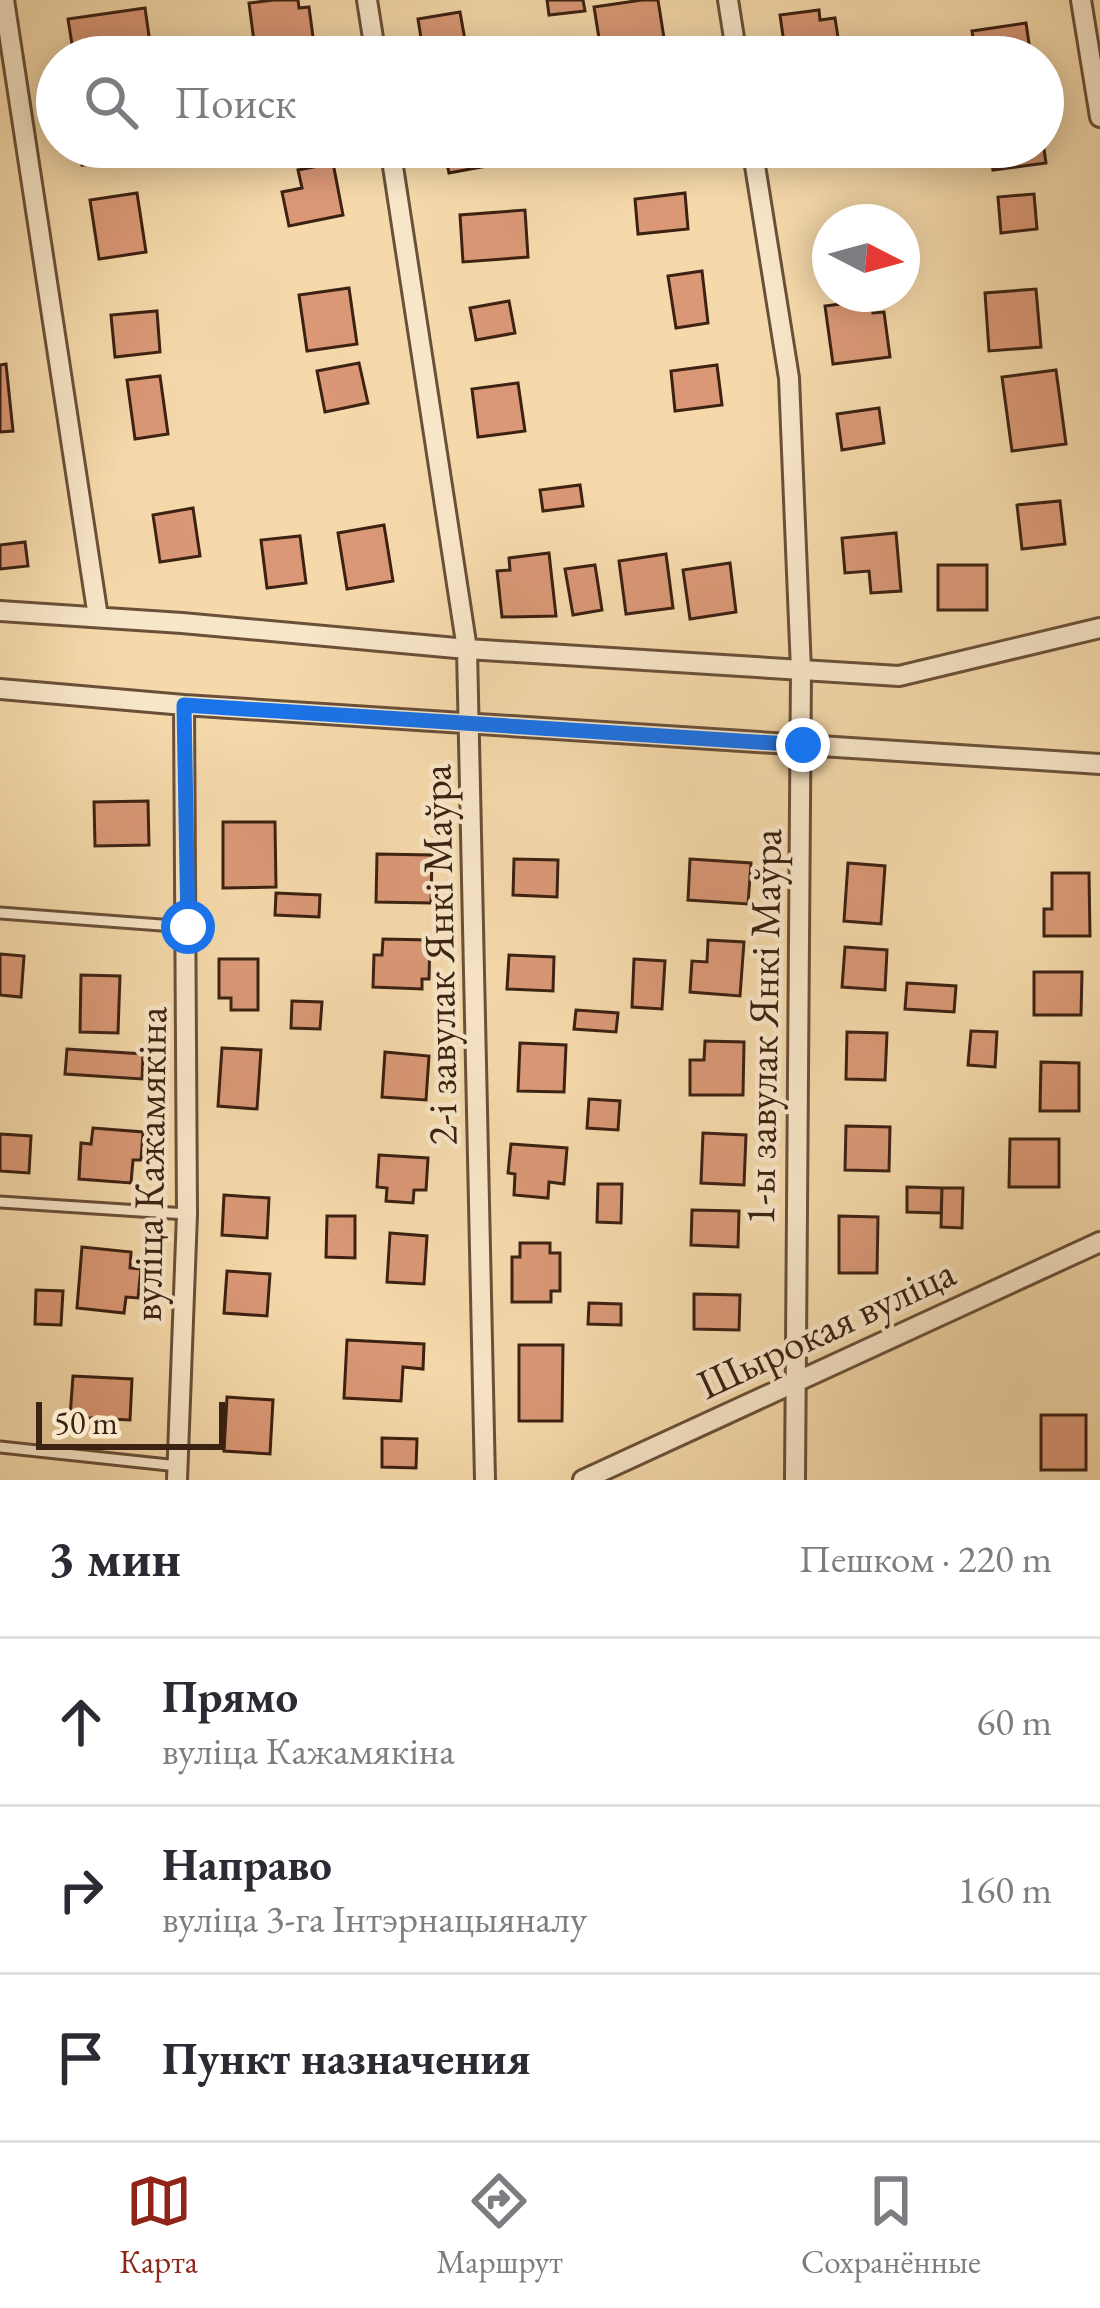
<!DOCTYPE html>
<html lang="ru">
<meta charset="utf-8">
<style>
:root{--surface:#fff;--page:#f2f2f3;--text:#2b2b33;--muted:#7c7c81;--line:#e1e1e2;--accent:#8f2418}
body{margin:0;font-family:"EB Garamond",serif;background:var(--page);color:var(--text)}
.compass{position:absolute;left:812px;top:204px;width:108px;height:108px;border-radius:50%;background:var(--surface);box-shadow:0 6px 30px #0003;rotate:96deg}
.scale{position:absolute;left:36px;bottom:30px;width:189px;box-sizing:border-box;padding-left:12px;border:6px solid #3c2212;border-top:0;font-size:33px;line-height:42px;white-space:nowrap;color:#3c2212;-webkit-text-stroke:9px #f8e6c8;paint-order:stroke}
.stop{position:absolute;width:36px;height:36px;margin:-27px;border:9px solid #1a73e8;border-radius:50%;background:#fff}
.stop.end{background:#1a73e8;border-color:#fff;box-shadow:0 3px 12px #0008}
.list{margin:0;padding:0;list-style:none}
h2{display:flex;justify-content:space-between;align-items:center;height:156px;margin:0;padding:0 48px;font-size:51px}
h2 small{font-size:39px;font-weight:400;color:var(--muted)}
.list li{display:grid;grid-template-columns:78px 1fr auto;gap:36px;align-items:center;box-sizing:border-box;height:168px;padding:0 48px;border-top:3px solid var(--line)}
.list b{display:block;font-size:45px;white-space:nowrap}
.list p{margin:0;font-size:39px;white-space:nowrap;color:var(--muted)}
.list em{font-size:39px;font-style:normal;color:var(--muted)}
.icon{flex:none;width:66px;height:66px;fill:none;stroke:currentColor;stroke-width:2;stroke-linecap:round;stroke-linejoin:round}
.map{position:relative;flex:none;width:1100px;height:1480px;overflow:hidden}
.search{position:absolute;background:var(--surface);box-shadow:0 6px 30px #0003;left:36px;right:36px;top:36px;height:132px;display:flex;align-items:center;gap:30px;box-sizing:border-box;padding:0 42px;border-radius:66px;color:var(--muted);font-size:45px}
.sheet{height:660px;background:var(--surface)}
nav{display:flex;justify-content:space-around;align-items:center;box-sizing:border-box;height:168px;border-top:3px solid var(--line);background:var(--surface);font-size:33px;color:var(--muted)}
nav a{display:grid;justify-items:center;gap:6px}
nav .on{color:var(--accent)}
.map>svg:first-child{display:block}
</style>
<div class="map">
<svg width="1100" height="1480" viewBox="0 0 1100 1480">
<rect width="100%" height="100%" fill="#f5d9aa"/>
<filter id="stains"><feTurbulence type="fractalNoise" baseFrequency=".00167" numOctaves="4"/><feColorMatrix values="0 0 0 0 .2 0 0 0 0 .09 0 0 0 0 .02 0 0 0 .5 -.17"/></filter>
<radialGradient id="worn" r=".72"><stop offset=".6" stop-color="#630" stop-opacity="0"/><stop offset="1" stop-color="#630" stop-opacity=".3"/></radialGradient>
<path fill="#da9876" stroke="#3c2212" stroke-width="3" d="M274,0H298L299,8L309,7L315,52L256,57L249,3Z
M547,0H583L585,11L549,15Z
M642,0H658L667,57H602L594,7Z
M145,8L152,57H74L68,19Z
M819,10L820,20L835,18L841,57H786L780,15Z
M460,12L468,57H424L418,19Z
M1026,23L1031,57H976L972,31Z
M1043,142L1046,163L993,170L990,147H1043Z
M80,147H143L144,158L82,165Z
M161,147H202L204,159L164,166Z
M430,147H500L503,163L449,173L445,154L432,156Z
M801,147H851L853,154L804,163Z
M333,163L343,215L289,226L282,192L302,188L298,170Z
M137,193L146,252L99,259L90,200Z
M685,193L688,229L638,234L635,199Z
M1034,194L1037,229L1001,233L998,197Z
M525,210L528,257L463,262L460,215Z
M830,241V279L822,280L817,243Z
M702,271L708,323L676,328L668,276Z
M349,288L357,344L307,351L299,295Z
M1036,289L1041,347L989,351L985,293Z
M871,300L873,313L884,312L890,357L833,364L825,306Z
M509,301L515,333L476,340L470,308Z
M157,311L160,352L115,357L111,315Z
M359,363L368,403L325,412L317,371Z
M6,364L13,431L0,432V365Z
M717,365L722,405L675,411L671,371Z
M1056,370L1066,444L1012,451L1002,377Z
M160,376L168,434L135,439L127,380Z
M518,383L525,431L478,437L472,389Z
M879,408L884,443L842,450L837,414Z
M580,485L583,506L543,511L540,490Z
M1060,501L1065,544L1022,549L1017,505Z
M193,508L200,556L160,562L153,515Z
M384,525L393,581L347,589L338,533Z
M896,533L901,591L871,593L869,571L845,573L842,538Z
M300,536L306,583L267,588L261,540Z
M25,542L28,566L0,569V545Z
M549,553L556,616L502,617L497,571L510,570L509,558Z
M666,554L673,608L626,614L619,561Z
M730,563L736,612L690,619L683,570Z
M595,565L602,610L573,615L565,569Z
M938,565H987V610H938Z
M148,801L149,845L95,846L94,802Z
M223,822H275L276,887L223,888Z
M377,854L432,855L431,903L376,902Z
M514,859L558,860L557,897L513,895Z
M690,859L751,863L748,904L688,900Z
M848,863L885,866L881,924L844,921Z
M1052,873H1089L1090,936H1044V909H1052Z
M276,893L320,895L319,917L275,915Z
M383,939L430,940L429,979H422V989L373,987L374,955H382Z
M708,940L744,942L740,996L690,992L692,961L707,962Z
M845,947L887,950L885,990L842,987Z
M0,954L24,956L21,997L0,995Z
M509,955L554,957L553,991L507,989Z
M219,959H258V1010H231V998H219Z
M634,959L665,961L662,1009L632,1007Z
M1034,972H1082L1081,1015H1034Z
M81,975L120,976L118,1033L80,1032Z
M907,983L956,986L954,1012L905,1009Z
M292,1001L322,1002L320,1029L291,1028Z
M576,1010L618,1013L616,1032L574,1029Z
M971,1031L997,1032L995,1067L968,1065Z
M847,1032L887,1033L885,1080L846,1079Z
M705,1041L744,1042L743,1095H690V1060H704Z
M520,1043L566,1045L564,1092L518,1091Z
M222,1048L261,1050L257,1109L218,1106Z
M67,1049L143,1054L142,1079L65,1074Z
M385,1052L429,1056L426,1100L382,1097Z
M1041,1062L1079,1063V1111H1040Z
M589,1099L620,1101L618,1130L587,1128Z
M846,1126L890,1127L889,1171L845,1170Z
M93,1128L143,1132L141,1160H133L131,1183L79,1179L81,1143L91,1144Z
M703,1133L746,1135L744,1185L701,1183Z
M0,1134L31,1136L29,1173L0,1171Z
M1010,1139H1059V1187H1009Z
M511,1144L567,1148L564,1184L549,1182L548,1198L514,1195L515,1174L508,1173Z
M379,1155L428,1158L426,1190H414L413,1203L386,1201L387,1188L377,1187Z
M598,1184H622L621,1223L597,1222Z
M907,1187L942,1188L941,1213L907,1212Z
M942,1188H963L962,1228L941,1227Z
M224,1195L269,1198L267,1238L222,1235Z
M692,1210L739,1211L738,1247L691,1245Z
M327,1216H355V1258L326,1257Z
M839,1216L878,1217L877,1273H839Z
M390,1233L427,1236L424,1284L387,1282Z
M520,1243H550V1253H560V1291H551V1302H512V1257H520Z
M82,1247L131,1252L130,1268L141,1269L138,1298L126,1297L124,1313L77,1308Z
M227,1271L270,1274L267,1316L224,1313Z
M36,1290L63,1291L61,1325L35,1324Z
M694,1294L740,1295L739,1330L694,1329Z
M589,1303L621,1304V1325L588,1324Z
M347,1340L424,1344L423,1369L403,1367L401,1401L344,1398Z
M519,1345H563L562,1421H519Z
M73,1376L132,1379L130,1420L70,1417Z
M227,1397L273,1400L270,1454L224,1451Z
M1041,1415H1086V1470H1041Z
M382,1438L417,1439L416,1468L382,1467Z"/>
<g fill="none" stroke-linecap="round" stroke-linejoin="round">
<g stroke="#6a5038" stroke-width="15">
<path id="service" d="M0,913L188,927
M0,1202L187,1214
M0,1447L178,1466"/>
</g>
<g stroke="#6a5038" stroke-width="24">
<path id="minor" d="M4,0L98,617
M367,0L376,57
M728,0L737,57
M1081,0L1100,117
M390,147L467,649L485,1480
M752,147L789,378L801,670L795,1480
M0,611L182,623L467,649L899,676L1100,628
M0,689L184,705L1100,764
M177,1480L187,1214L184,705
M583,1480L1100,1242"/>
</g>
<use href="#service" stroke="#f8e6c8" stroke-width="9"/>
<use href="#minor" stroke="#f8e6c8" stroke-width="18"/>
</g>
<g fill="none" stroke-linecap="round" stroke-linejoin="round">
<path stroke="#1a73e8" stroke-width="15" d="M188,927L184,705L803,745"/>
</g>
<g text-anchor="middle" dominant-baseline="central" stroke-width="9" stroke-linejoin="round" paint-order="stroke">
<g font-size="42" fill="#3c2212" stroke="#f8e6c8">
<text transform="translate(439 955) rotate(-91)">2-і завулак Янкі Маўра</text>
<text transform="translate(763 1027) rotate(-89)">1-ы завулак Янкі Маўра</text>
<text transform="translate(149 1164) rotate(-89)">вуліца Кажамякіна</text>
<text transform="translate(826 1328) rotate(-25)">Шырокая вуліца</text>
</g>
</g>
<rect width="100%" height="100%" filter="url(#stains)"/>
<rect width="100%" height="100%" fill="url(#worn)"/>
</svg>
<svg class="compass" viewBox="-18 -18 36 36"><path d="M0-13l5 13h-10z" fill="#e53935"/><path d="M0 13l5-13h-10z" fill="#7c7c81"/></svg>
<div class="scale">50 m</div>
<div class="stop" style="left:188px;top:927px"></div>
<div class="stop end" style="left:803px;top:745px"></div>
<div class="search"><svg class="icon" aria-label="search" viewBox="0 0 24 24"><circle cx="10" cy="10" r="6"/><path d="M15 15l6 6"/></svg>Поиск</div>
</div>
<section class="sheet">
<h2>3 мин<small>Пешком · 220 m</small></h2>
<ul class="list">
<li><svg class="icon" aria-label="ahead" viewBox="0 0 24 24"><path d="M12 20V5M6 11l6-6 6 6"/></svg><div><b>Прямо</b><p>вуліца Кажамякіна</p></div><em>60 m</em></li>
<li><svg class="icon" aria-label="right" viewBox="0 0 24 24"><path d="M7 20v-9h11M14 6l5 5-5 5"/></svg><div><b>Направо</b><p>вуліца 3-га Інтэрнацыяналу</p></div><em>160 m</em></li>
<li><svg class="icon" aria-label="arrive" viewBox="0 0 24 24"><path d="M6 21V4h12l-3 4 3 4H6"/></svg><div><b>Пункт назначения</b></div></li>
</ul>
</section>
<nav>
<a class="on"><svg class="icon" aria-label="map" viewBox="0 0 24 24"><path d="M3 6l6-2 6 2 6-2v14l-6 2-6-2-6 2zM9 4v14M15 6v14"/></svg>Карта</a>
<a><svg class="icon" aria-label="directions" viewBox="0 0 24 24"><path d="M12 3l9 9-9 9-9-9zM9 14v-3h6M13 9l2 2-2 2"/></svg>Маршрут</a>
<a><svg class="icon" aria-label="saved" viewBox="0 0 24 24"><path d="M7 4h10v16l-5-4-5 4z"/></svg>Сохранённые</a>
</nav>
